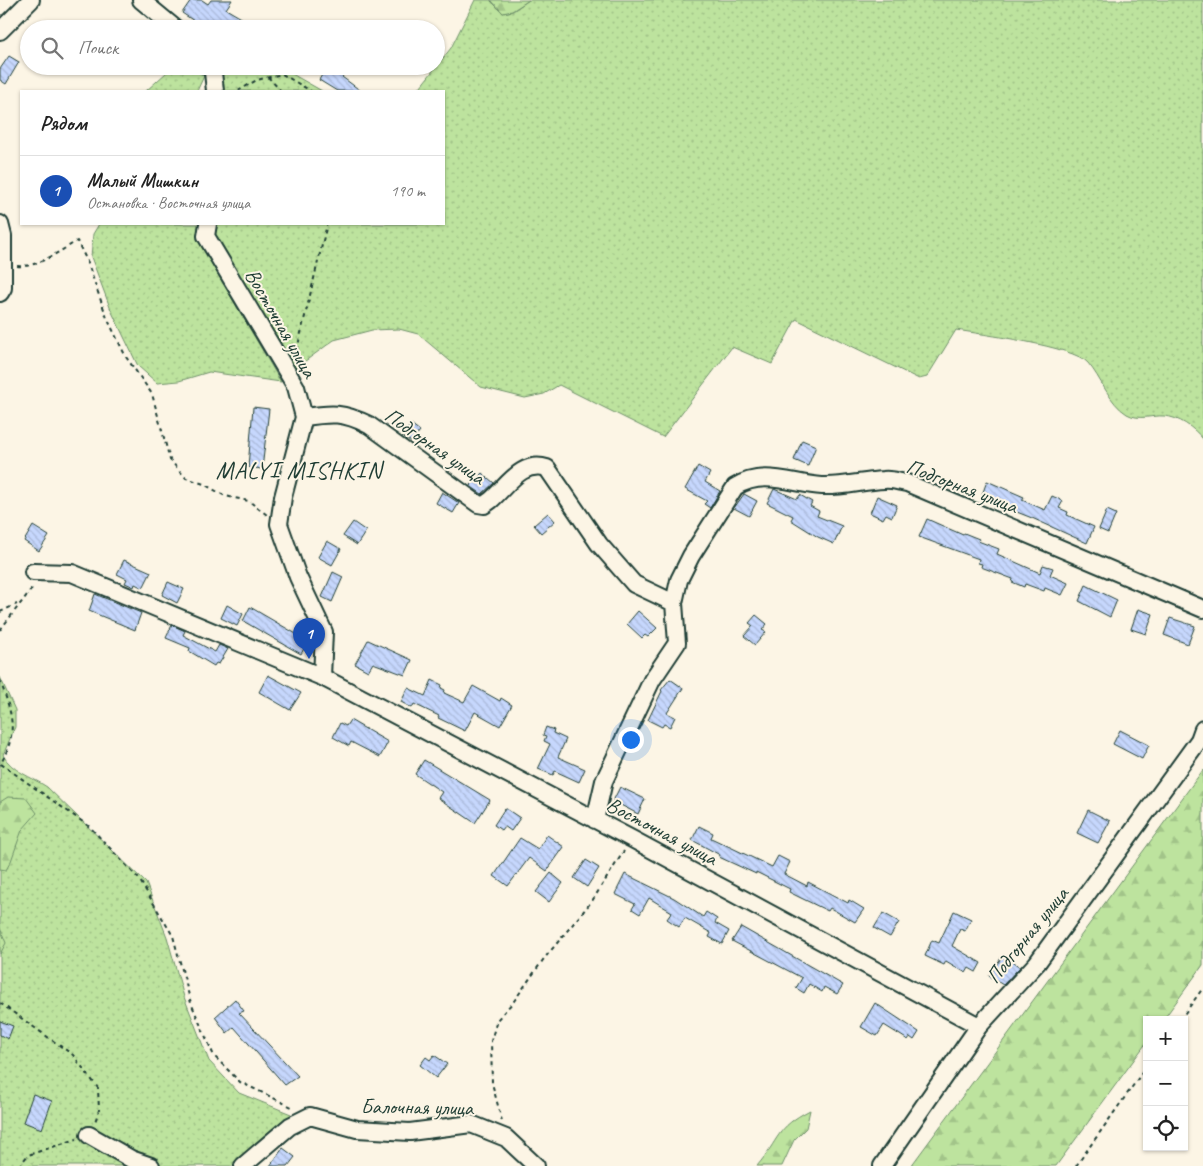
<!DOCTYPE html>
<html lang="ru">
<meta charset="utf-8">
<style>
:root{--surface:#fff;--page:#f2f2f2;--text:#222;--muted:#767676;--line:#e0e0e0;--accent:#1f6fb2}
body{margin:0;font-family:Caveat,sans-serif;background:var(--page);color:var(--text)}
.controls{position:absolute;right:15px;bottom:15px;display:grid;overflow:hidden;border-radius:0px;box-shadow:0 1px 4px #0004}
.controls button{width:45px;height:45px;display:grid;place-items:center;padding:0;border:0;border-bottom:1px solid var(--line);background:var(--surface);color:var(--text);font:25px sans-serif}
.you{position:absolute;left:630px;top:739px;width:18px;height:18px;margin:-12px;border:4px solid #fff;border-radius:50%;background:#1a73e8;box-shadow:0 0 0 8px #1a73e833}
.badge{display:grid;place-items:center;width:32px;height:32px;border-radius:50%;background:var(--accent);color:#fff;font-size:16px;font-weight:700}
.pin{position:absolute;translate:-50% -41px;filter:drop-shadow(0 1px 2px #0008)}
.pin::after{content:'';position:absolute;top:26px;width:18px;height:15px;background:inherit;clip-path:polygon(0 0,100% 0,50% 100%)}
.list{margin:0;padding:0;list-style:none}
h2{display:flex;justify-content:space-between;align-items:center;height:65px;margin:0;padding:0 20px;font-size:21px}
h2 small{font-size:16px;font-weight:400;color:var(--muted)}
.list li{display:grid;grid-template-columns:32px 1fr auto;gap:15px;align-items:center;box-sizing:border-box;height:70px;padding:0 20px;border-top:1px solid var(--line)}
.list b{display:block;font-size:19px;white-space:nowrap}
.list p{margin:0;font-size:16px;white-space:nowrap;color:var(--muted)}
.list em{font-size:16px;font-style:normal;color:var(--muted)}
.icon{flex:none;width:28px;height:28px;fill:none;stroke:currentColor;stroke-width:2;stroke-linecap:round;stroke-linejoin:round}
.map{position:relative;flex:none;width:1203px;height:1166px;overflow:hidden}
.search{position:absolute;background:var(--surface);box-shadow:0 1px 4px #0004;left:20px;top:20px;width:425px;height:55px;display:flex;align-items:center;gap:12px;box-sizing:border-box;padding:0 18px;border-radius:28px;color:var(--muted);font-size:19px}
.panel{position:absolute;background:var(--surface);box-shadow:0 1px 4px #0004;left:20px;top:90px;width:425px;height:135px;border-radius:0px}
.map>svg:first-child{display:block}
</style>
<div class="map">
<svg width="1203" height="1166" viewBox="0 0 1203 1166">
<defs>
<pattern id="grass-dots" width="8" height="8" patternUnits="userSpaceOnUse" patternTransform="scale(1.25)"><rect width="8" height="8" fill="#bde39e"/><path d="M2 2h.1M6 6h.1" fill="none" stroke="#a2c489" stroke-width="1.8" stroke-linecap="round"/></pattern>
<pattern id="forest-firs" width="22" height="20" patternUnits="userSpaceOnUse" patternTransform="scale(1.25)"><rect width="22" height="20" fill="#bde39e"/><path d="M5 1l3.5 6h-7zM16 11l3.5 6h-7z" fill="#a2c489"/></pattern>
<pattern id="building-back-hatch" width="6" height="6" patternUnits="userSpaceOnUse" patternTransform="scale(1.25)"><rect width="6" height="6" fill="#c6d7fd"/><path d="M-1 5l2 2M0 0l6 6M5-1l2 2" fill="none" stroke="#aab9d9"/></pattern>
</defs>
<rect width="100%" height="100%" fill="#fcf5e5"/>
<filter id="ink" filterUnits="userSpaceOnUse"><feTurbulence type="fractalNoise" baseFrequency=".02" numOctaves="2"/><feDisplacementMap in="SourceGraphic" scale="10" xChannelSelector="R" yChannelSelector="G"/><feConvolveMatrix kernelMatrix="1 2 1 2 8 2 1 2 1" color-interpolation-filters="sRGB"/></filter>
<g filter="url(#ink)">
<path fill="url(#grass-dots)" stroke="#6e9069" d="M475,0H490L503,13L513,11L529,0H1203V439C1194,428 1179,417 1164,416C1152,415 1139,421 1127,414C1109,403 1101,378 1088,363C1074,346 980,334 956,330L927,377L919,379L796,319L772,364L732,347L663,437L559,385L544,394L525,398L481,387L418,334L399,329L372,330L334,340L293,370L214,236L211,224H444V91H417L451,48Z
M178,66H188L204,76L197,91H146L167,72Z
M216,66H278L322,91H220Z
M99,224H200L202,239L210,261L281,382L209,372L179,381L157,383L138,366L111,310L91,257L93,234Z
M0,677L15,710V727L3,755C11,771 32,777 47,787L146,883L167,937L184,997L209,1061L239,1093L291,1114L302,1126L250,1166H0Z"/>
<path fill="url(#forest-firs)" stroke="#6e9069" d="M491,0H529L512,11L503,13Z
M1203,770V965L1163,1020H1147V1042L1056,1166H911Z
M8,797L26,798L37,813L22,830L11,861L6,870L0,869V802Z
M0,928L6,943L0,954Z
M810,1110L806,1128L794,1140L782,1166H757C780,1139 775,1128 810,1110Z"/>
<path fill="url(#building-back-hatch)" stroke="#1f3d34" d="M191,0H202L208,4L211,0H232L226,9L260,29H198L200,25L182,13Z
M9,56L19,62L6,84L0,80V69Z
M327,66H348L342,77L361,91H337L319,80Z
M253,407L269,409L262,469L248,467Z
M411,424L420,431L411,442L403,436Z
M802,440L816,446L808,466L794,460Z
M698,466L710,473L705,482L720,491L710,508L704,504L707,501L685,489Z
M482,473L494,483L482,494L470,486Z
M987,481L1024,497L1022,500L1045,510L1052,496L1063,501L1059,508L1068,512L1067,515L1094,527L1087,543L1032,518L994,503L995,500L982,495Z
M774,489L797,499L800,495L812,502L810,506L819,511L817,516L842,526L834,544L818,537L791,520L793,516L767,503Z
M442,492L459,503L453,513L436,503Z
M744,494L757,501L749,516L734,508Z
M877,496L897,505L892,517L886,514L883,519L870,513Z
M1107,510L1116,514L1108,533L1099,529Z
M548,513L555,521L541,533L534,525Z
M927,519L963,535L964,533L979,539L978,541L999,549L997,554L1040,573L1043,565L1053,568L1050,575L1068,583L1062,595L1045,588L1044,591L1025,584L1024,587L1012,582L1013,579L981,567L982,564L978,563L979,559L919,537Z
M353,522L366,531L357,545L343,536Z
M33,526L49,536L39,551L24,541Z
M327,541L341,549L332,565L318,557Z
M124,560L151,572L143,588L135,584L134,587L125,583L127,579L117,574Z
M333,572L343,577L332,602L322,597Z
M168,582L184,589L177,603L162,595Z
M1086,585L1117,600L1110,617L1079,601Z
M95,594L141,613L135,630L89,611Z
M227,605L243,614L237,626L221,618Z
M250,607L298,635L299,633L310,638L301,654L243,621Z
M1138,609L1153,614L1146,634L1131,629Z
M638,611L657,628L648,637L645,635L642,638L627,624Z
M756,615L767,624L762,630L766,632L755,645L744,636L753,626L749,623Z
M1170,618L1195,626L1188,644L1164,635Z
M172,625L185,631L183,635L215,652L219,645L228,649L219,664L216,663L214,666L189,651L190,648L166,638Z
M368,640L412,660L405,675L373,663L368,671L355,664Z
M268,675L301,693L290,710L259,692Z
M670,679L683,688L667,713L675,717L670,727L664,724L662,727L648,720L662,691L661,690Z
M432,680L442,685L441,688L445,690L444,693L464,702L473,686L500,701L501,698L512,705L500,726L475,712L465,731L438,718L439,716L414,704L412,708L401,702L408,688L425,696Z
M350,720L388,742L380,757L351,742L349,746L333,737L340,723L346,726Z
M546,727L554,730L553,733L566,739L558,757L585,769L579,782L555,771L553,775L538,769L550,744L544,741L546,736L543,735Z
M1120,730L1149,745L1142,759L1113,744Z
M424,760L490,800L475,823L438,798L442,792L415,774Z
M620,787L645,799L638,814L613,801Z
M505,808L520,818L511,831L504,826L501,830L494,825Z
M1088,810L1110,821L1098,843L1077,833Z
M699,826L713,833L711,838L772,867L778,856L790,862L784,874L807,886L808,882L848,903L849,900L864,909L855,922L830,908L828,911L801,898L789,892L790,889L756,872V874L719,857L720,855L692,840Z
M547,835L564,847L547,871L529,858L508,886L494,876L520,838L538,849Z
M586,860L599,868L587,887L574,878Z
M551,873L563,883L549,902L536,892Z
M625,874L674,898L703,917L706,912L717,919L715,923L729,931L722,944L709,937L711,933L685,918L679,927L667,919L672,912L649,898L640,914L632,909L635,904L615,894Z
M954,911L971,919L965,931L960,929L952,946L981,963L976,972L969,968L966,973L946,961L944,965L925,956L932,940L939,943Z
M883,913L899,922L890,937L874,928Z
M741,927L843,985L837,994L824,987L822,992L809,984L804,993L796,988L802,978L732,941Z
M1003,955L1020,967L1003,985L989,976Z
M235,999L244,1011L239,1013L298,1076L285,1085L234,1027L227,1033L215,1017Z
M875,1003L919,1032L914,1040L910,1037L908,1040L884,1025L877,1036L861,1027Z
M0,1021L13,1026L8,1039L0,1035Z
M434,1055L447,1064L436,1078L420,1065L426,1057L430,1060Z
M33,1094L52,1101L42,1129L23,1122Z
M283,1148L295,1157L288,1166H270Z"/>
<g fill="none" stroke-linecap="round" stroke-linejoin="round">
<g stroke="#1f3d34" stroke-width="20">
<path id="minor" d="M141,0L176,29
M0,31L31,0
M209,66L213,72L215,91
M0,224L3,236V288L0,293
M208,224L206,236L296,387L304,417L283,497L279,524L298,577L324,632L322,677
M304,417C332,413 343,412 369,425L478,504L484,505L491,500C508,485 522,460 547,468L599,544L634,584L674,603
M33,572L72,573L322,677L632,839L979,1026
M595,820L604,781L652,680L677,643L674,603L679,580L691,556L735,487C763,469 792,484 822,486C843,487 863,481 884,480C891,479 899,482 907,483L1203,609
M89,1135L131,1159L151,1166
M243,1166L290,1126L310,1116L357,1129L410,1132L471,1124L506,1138L536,1166
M882,1166L979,1026L1037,963L1199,740L1203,729"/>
</g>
<path stroke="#1f3d34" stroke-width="2" stroke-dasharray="4 4" stroke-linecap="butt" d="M268,77L281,91
M238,91L257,80L282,74L311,91
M17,266C37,268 60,251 77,241L87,261L107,318L126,357L152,394L170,460L186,478L204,484L225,496L249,501L267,515
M295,358L327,224
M0,612L17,604
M0,630L34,586
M0,680C12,715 19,731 0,765
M1,764L90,827L139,879L173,936L191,1003L214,1056L240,1082L294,1108
M0,1003L73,1055L98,1088L99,1110L95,1122
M1180,1020L1203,988
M502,1121L492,1083L491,1041L497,1020L514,1001L543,960L592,901L624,851
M19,1166L28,1155L77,1139
M1076,1166L1147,1066"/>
<use href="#minor" stroke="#fcf5e5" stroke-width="16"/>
</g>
</g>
<g text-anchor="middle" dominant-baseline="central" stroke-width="4" stroke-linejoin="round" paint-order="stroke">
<g font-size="21" fill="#1f3d34" stroke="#fcf5e5">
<text transform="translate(281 323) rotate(60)">Восточная улица</text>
<text transform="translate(435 446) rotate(35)">Подгорная улица</text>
<text transform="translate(962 486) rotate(21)">Подгорная улица</text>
<text transform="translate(662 831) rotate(28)">Восточная улица</text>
<text transform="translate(1027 935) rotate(-51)">Подгорная улица</text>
<text transform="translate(417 1107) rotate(1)">Балочная улица</text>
</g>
<g font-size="24" letter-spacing="1" fill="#1f3d34" stroke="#fcf5e5">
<text x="299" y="470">MALYI MISHKIN</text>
</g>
</g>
</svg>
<div class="controls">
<button>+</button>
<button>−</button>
<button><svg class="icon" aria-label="locate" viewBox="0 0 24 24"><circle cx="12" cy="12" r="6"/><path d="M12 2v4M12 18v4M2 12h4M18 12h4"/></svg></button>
</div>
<div class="you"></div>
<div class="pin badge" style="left:309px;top:659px;background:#1a4fb4">1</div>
<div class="search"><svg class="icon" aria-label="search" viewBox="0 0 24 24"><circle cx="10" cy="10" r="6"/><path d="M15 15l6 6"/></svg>Поиск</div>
<section class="panel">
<h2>Рядом<small></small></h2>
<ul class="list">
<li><span class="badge" style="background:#1a4fb4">1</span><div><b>Малый Мишкин</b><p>Остановка · Восточная улица</p></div><em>190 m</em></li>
</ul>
</section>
</div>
